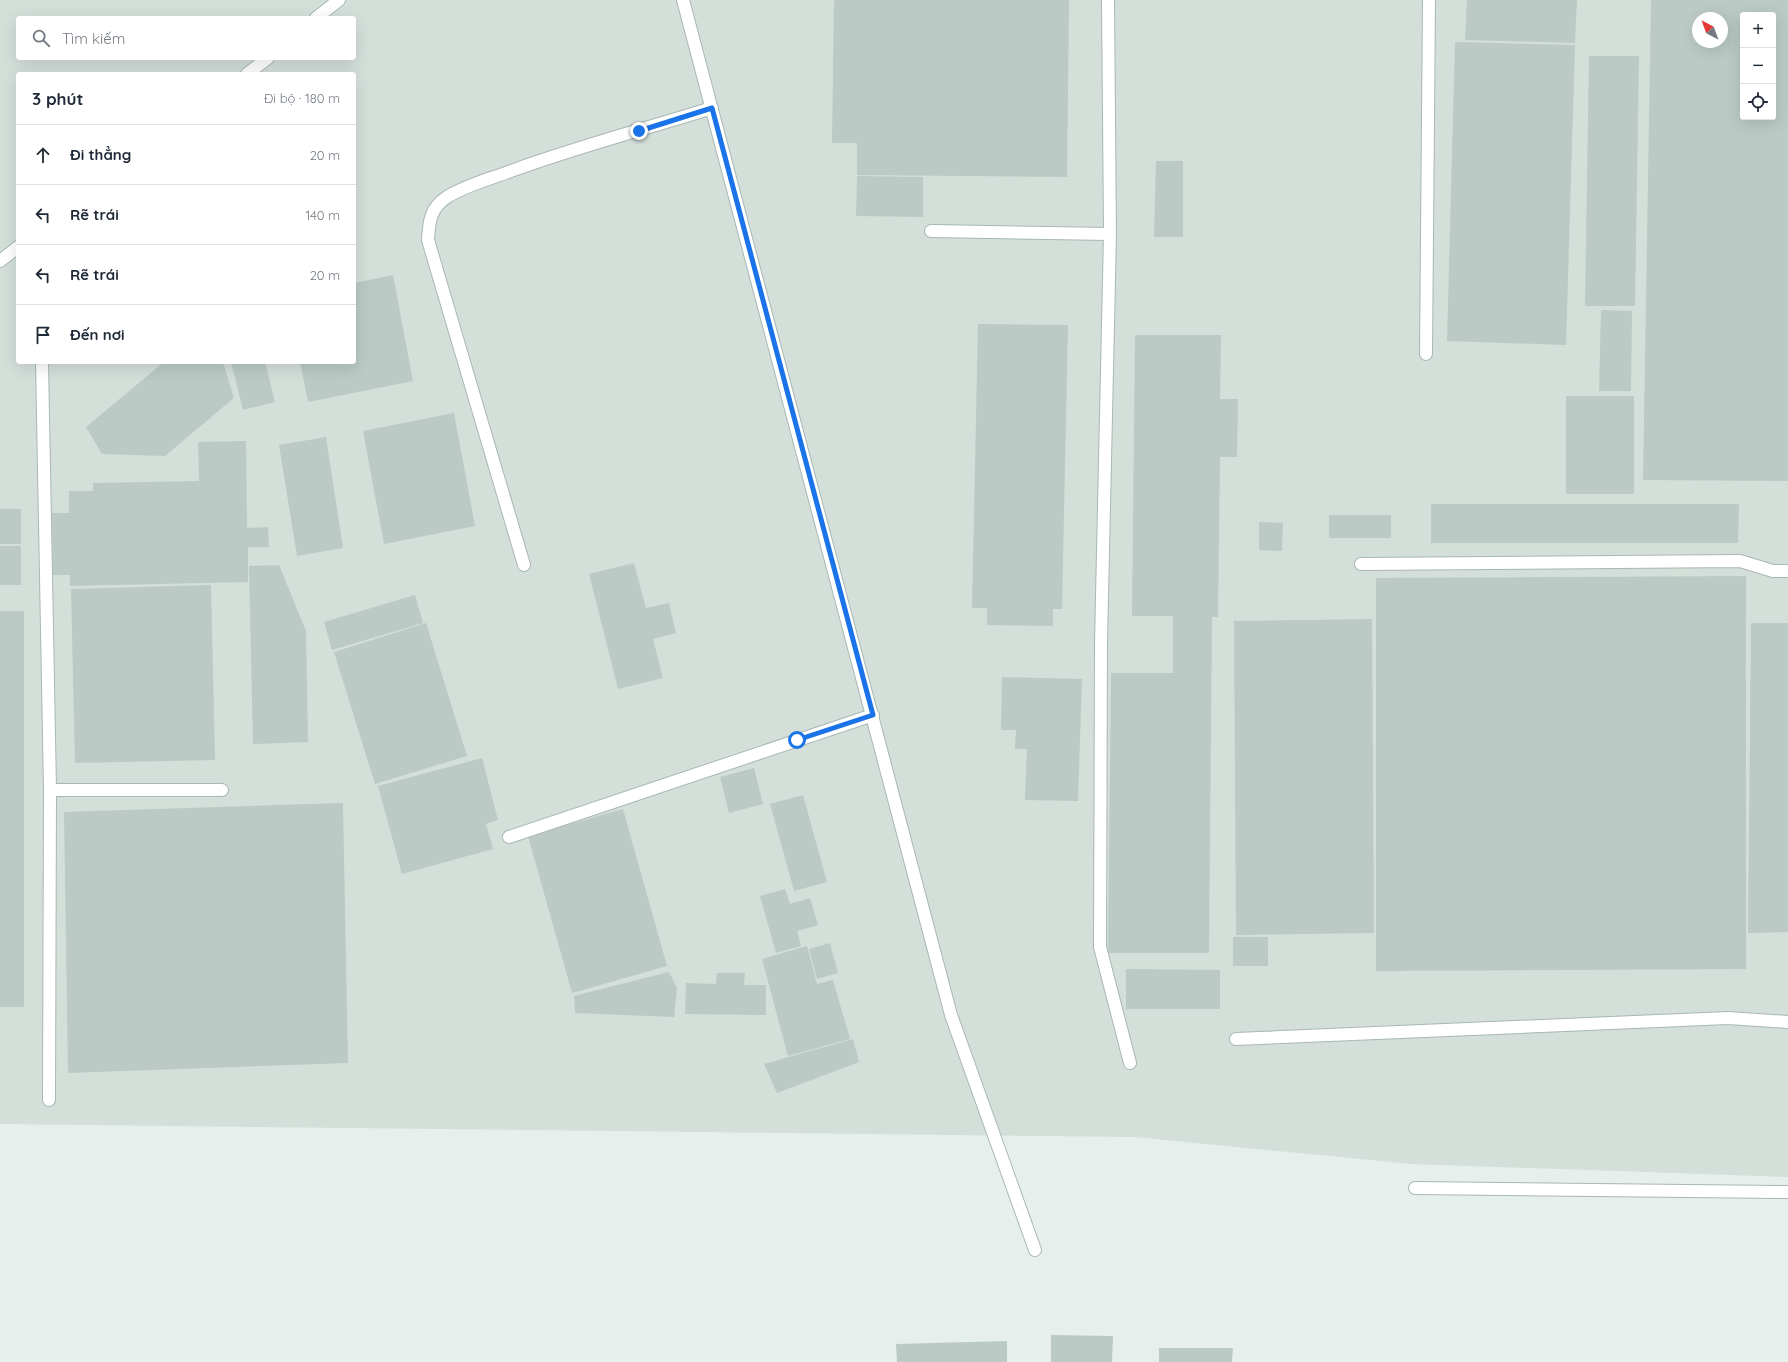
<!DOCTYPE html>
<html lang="vi">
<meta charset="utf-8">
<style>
:root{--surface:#fff;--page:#f6f6f7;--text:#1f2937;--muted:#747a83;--line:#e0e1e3}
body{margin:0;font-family:Quicksand,sans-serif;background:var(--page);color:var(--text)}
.controls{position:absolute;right:12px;top:12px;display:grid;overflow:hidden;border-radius:4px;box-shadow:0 4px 16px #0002}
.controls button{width:36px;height:36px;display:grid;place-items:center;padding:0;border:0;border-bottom:1px solid var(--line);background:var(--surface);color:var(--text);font:20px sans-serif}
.compass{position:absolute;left:1692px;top:12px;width:36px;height:36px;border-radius:50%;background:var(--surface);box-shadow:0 4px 16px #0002;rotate:319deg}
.stop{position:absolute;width:12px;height:12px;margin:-9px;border:3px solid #1a73e8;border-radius:50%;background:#fff}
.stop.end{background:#1a73e8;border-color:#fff;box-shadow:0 1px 4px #0008}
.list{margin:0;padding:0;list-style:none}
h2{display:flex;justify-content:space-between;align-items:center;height:52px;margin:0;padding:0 16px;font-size:17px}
h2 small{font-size:13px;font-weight:400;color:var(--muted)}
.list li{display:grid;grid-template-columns:26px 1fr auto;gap:12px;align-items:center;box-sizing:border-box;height:60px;padding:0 16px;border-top:1px solid var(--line)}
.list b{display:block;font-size:15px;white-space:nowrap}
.list em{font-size:13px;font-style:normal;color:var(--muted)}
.icon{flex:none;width:22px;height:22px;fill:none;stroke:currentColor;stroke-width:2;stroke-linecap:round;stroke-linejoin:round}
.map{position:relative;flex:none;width:1788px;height:1362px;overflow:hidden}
.search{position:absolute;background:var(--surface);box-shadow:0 4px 16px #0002;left:16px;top:16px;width:340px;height:44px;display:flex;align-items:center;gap:10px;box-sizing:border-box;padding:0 14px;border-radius:4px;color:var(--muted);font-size:15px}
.panel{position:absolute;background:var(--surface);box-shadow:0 4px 16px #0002;left:16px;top:72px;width:340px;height:292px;border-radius:4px}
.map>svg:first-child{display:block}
</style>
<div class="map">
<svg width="1788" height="1362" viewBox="0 0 1788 1362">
<rect width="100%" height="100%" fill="#e6efeb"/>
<path fill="#d4dfda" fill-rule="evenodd" d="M0,0H1788V1177L1412,1164L1134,1137L0,1124ZM1743,15H1773V117H1743ZM18,18H354V58H18ZM1698,18H1722V42H1698ZM18,74H354V362H18Z"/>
<path fill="#bbcac4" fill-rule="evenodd" d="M834,0H1069L1067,177L857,175V143H832Z
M1467,0H1577L1575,43L1465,40Z
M1651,0H1788V481L1643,480ZM1743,15H1773V117H1743ZM1698,18H1722V42H1698Z
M1455,42L1575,45L1566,345L1447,341Z
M1589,56H1639L1635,306H1585Z
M1156,161H1183V237H1154Z
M857,176L923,177V217L856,216Z
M393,275L413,381L308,402L300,362H354V283Z
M1601,310L1632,311L1631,391H1599Z
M978,324L1068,325L1062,609H1053V626L987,625V608H972Z
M1135,335H1221L1220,399H1238L1237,457H1220L1218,617H1212L1209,953H1108L1111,673H1173V616H1132Z
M164,362H223L234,398L165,456L102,454L86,427Z
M231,362H265L275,402L243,410Z
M1566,396H1634V494H1566Z
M454,413L475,526L384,544L363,431Z
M326,437L343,548L297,556L279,445Z
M246,441L247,528L268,527L269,547H248V582L70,586V575H53L52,513H69V491H93V483L199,481L198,442Z
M1431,504H1739L1738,543H1431Z
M0,509H21V544H0Z
M1329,515H1391V538H1329Z
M1259,522L1283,523L1282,551L1259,550Z
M0,546H21V585H0Z
M634,563L646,608L669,603L676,633L653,639L663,678L618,689L589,574Z
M279,565L306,631L308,742L253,744L249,566Z
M1746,576V969L1376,971V578Z
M211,585L215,760L75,763L71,589Z
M415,595L423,623L332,650L324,622Z
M0,611H24V1007H0Z
M1372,619L1374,933L1236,935L1234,621Z
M426,623L467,756L375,784L334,652Z
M1751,623H1788V932L1748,933Z
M1002,677L1082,679L1078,801L1025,800L1027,749H1015L1016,730H1001Z
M482,758L498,820L486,824L493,849L402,874L378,786Z
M754,768L763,804L729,813L720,777Z
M803,795L827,882L794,891L770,804Z
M343,803L348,1063L68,1073L64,812Z
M623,809L667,966L572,993L528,836Z
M785,889L790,904L810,898L818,925L797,931L801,946L776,953L760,896Z
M1233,937H1268V966H1233Z
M830,943L838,973L817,979L809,949Z
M807,946L817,984L833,980L850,1039L788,1056L762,959Z
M1126,969L1220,970V1009H1126Z
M669,972L677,988L674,1017L575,1013L574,996Z
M717,973H745L744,985H766V1015L685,1014L686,983L716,984Z
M853,1039L859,1062L777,1093L764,1064Z
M1051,1335L1113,1336L1112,1362H1051Z
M1007,1341V1362H897L896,1344Z
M1159,1348H1233L1232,1362H1159Z"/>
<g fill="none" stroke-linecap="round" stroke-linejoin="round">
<g stroke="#a8b8b2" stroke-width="14">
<path id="minor" d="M683,0L951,1015L1035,1250
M1108,0L1110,234L1101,643L1100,947L1130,1063
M316,18L339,0
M247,74L268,58
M931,231L1110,234
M0,261L18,247
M1426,354L1429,0
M42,362L50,790L49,1100
M1361,564L1740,561L1773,571H1788
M524,565L428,240C429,222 430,208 447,197C466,185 490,179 511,171C577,147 645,129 712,108
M50,790H222
M509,837L873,715
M1236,1039L1728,1018L1788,1022
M1415,1188L1788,1192"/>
</g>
<use href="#minor" stroke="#fff" stroke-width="12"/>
</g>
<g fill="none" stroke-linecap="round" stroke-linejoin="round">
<path stroke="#1a73e8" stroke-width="5" d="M639,131L712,108L873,715L797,740"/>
</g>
</svg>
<div class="controls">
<button>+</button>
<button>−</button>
<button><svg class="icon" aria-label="locate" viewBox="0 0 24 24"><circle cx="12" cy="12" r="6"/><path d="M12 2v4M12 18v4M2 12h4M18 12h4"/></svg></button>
</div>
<svg class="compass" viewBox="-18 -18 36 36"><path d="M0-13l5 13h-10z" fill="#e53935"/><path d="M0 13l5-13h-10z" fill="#747a83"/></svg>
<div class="stop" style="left:797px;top:740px"></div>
<div class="stop end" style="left:639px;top:131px"></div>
<div class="search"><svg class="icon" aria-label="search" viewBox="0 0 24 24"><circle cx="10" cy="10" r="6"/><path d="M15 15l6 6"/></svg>Tìm kiếm</div>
<section class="panel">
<h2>3 phút<small>Đi bộ · 180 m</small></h2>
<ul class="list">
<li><svg class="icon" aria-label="ahead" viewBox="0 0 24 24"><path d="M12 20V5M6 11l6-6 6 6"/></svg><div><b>Đi thẳng</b></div><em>20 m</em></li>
<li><svg class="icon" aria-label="left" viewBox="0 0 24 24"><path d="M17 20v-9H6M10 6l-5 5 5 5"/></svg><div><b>Rẽ trái</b></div><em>140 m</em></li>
<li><svg class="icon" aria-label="left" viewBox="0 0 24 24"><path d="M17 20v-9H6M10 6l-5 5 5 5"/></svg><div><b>Rẽ trái</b></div><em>20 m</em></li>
<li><svg class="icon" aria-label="arrive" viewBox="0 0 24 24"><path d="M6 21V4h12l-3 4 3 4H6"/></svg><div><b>Đến nơi</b></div></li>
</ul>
</section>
</div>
